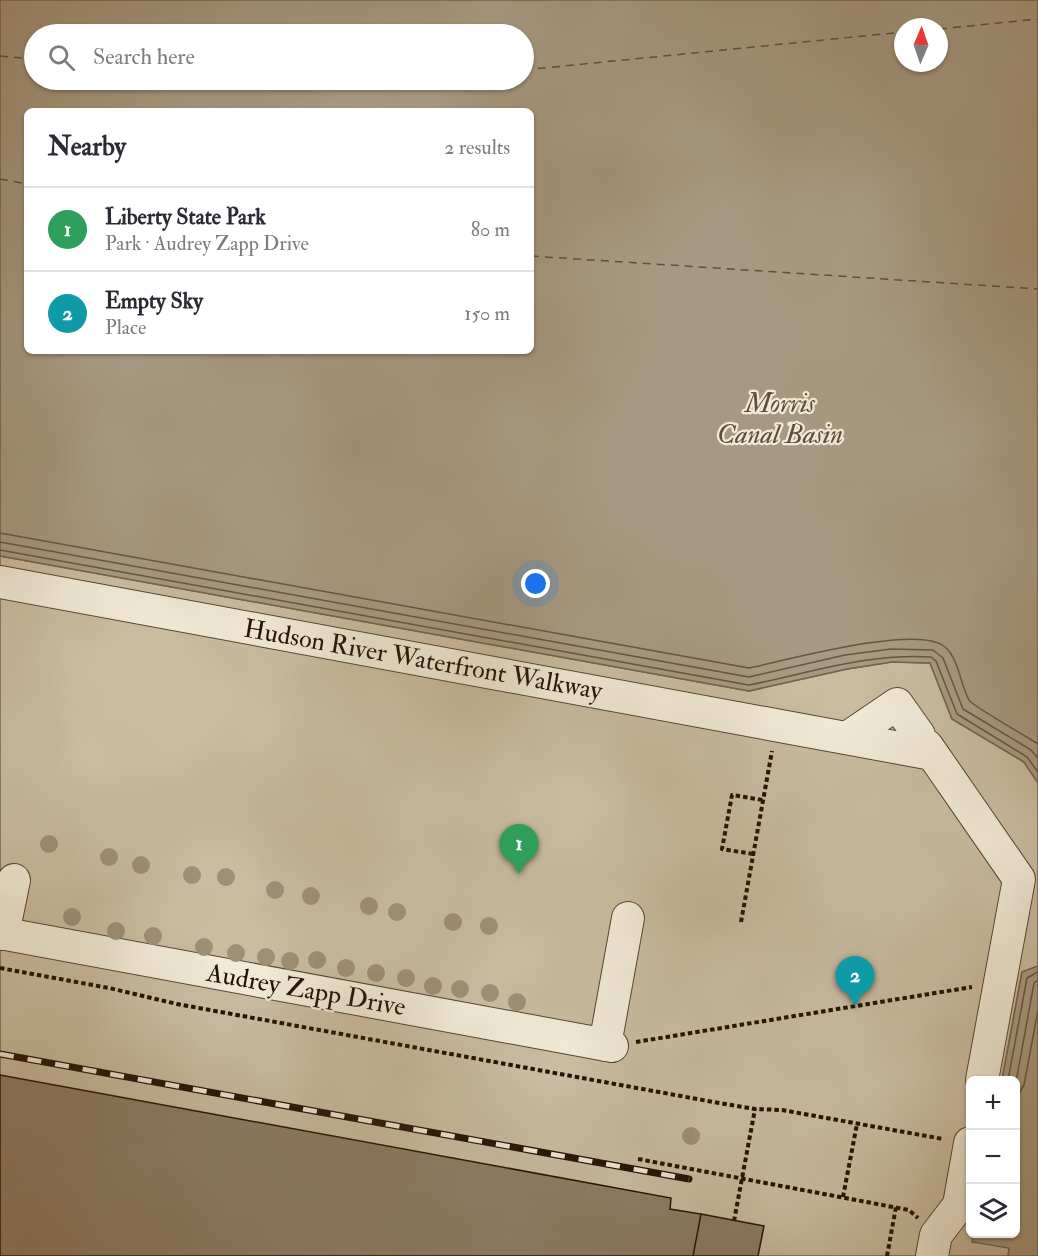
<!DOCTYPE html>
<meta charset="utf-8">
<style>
:root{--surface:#fff;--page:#f7f7f7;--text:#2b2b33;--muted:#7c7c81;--line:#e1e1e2;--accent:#8f2418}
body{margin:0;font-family:"IM FELL Double Pica",serif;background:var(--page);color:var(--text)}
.controls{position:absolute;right:18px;bottom:18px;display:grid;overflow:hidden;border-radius:9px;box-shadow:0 2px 4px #0004}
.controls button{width:54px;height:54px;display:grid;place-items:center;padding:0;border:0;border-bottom:2px solid var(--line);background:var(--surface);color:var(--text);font:30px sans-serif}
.compass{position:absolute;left:894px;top:18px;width:54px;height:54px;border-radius:50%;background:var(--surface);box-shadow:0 2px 4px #0004;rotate:2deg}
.you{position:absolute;left:536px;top:584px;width:21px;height:21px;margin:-15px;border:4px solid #fff;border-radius:50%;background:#1a73e8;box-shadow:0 0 0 9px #1a73e833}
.badge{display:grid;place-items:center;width:39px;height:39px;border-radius:50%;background:var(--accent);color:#fff;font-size:20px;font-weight:700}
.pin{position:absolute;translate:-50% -50px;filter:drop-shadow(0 2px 3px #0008)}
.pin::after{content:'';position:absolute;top:32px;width:21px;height:18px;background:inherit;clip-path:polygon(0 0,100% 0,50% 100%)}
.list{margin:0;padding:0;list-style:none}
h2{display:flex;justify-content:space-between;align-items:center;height:78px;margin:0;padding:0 24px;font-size:26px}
h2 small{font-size:20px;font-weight:400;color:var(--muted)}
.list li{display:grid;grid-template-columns:39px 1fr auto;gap:18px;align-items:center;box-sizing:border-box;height:84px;padding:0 24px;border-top:2px solid var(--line)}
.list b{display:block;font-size:22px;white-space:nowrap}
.list p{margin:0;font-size:20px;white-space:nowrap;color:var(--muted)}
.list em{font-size:20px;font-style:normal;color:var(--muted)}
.icon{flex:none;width:33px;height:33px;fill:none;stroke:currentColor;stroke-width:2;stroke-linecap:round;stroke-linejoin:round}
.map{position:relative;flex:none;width:1038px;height:1256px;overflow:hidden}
.search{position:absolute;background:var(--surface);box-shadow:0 2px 4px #0004;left:24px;top:24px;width:510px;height:66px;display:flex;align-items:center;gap:15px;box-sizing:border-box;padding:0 21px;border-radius:33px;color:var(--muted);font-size:22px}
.panel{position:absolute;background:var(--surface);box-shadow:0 2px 4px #0004;left:24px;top:108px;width:510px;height:246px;border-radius:9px}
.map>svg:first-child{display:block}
</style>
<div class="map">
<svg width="1038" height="1256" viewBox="0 0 1038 1256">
<rect width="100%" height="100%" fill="#eadfc1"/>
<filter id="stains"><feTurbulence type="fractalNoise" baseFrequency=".00333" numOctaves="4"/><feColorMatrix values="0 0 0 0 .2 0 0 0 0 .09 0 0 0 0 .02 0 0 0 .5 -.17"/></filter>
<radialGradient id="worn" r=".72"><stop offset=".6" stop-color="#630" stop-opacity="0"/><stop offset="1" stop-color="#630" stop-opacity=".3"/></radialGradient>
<path fill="#c9bca1" stroke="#786652" stroke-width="1.5" d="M0,556L749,691L847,669L892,662L930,663L952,719L1024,762L1038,783V966L1022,972L1002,1080H970V1234H974L973,1241L1010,1248L1008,1256H0Z"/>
<path fill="#a79981" stroke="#73634f" stroke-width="1.5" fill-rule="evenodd" d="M0,0H1038V783L1024,762L952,719L930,663L892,662L847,669L749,691L0,556ZM903,27H939V63H903ZM34,34H524V80H34ZM27,111H531V351H27Z
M1038,966V1256H1008L1009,1248L972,1242L974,1234H1016V1080H1002L1022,972Z"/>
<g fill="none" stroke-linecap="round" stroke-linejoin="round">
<path stroke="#665542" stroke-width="1.5" d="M0,533L749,668C784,661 919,623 945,647C959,659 960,684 969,700C972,706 1028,737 1038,744
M0,542L749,677L845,655L891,649L933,650L943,658L963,709L1031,750L1038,758
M0,550L749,685C810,673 868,653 931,657L936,661L957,714L1027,757L1038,772
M1008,1080L1027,978L1038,972
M1016,1082L1034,983L1038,980
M1016,1098L1024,1085L1038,1010"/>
<path stroke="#604e3c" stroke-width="1.5" stroke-dasharray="8 6" stroke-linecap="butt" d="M939,29L1038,19
M0,56L34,59
M524,70L903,32
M303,80L371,85L424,80
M0,179L27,184
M531,256L1038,289"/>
</g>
<path fill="#8c7c66" stroke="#261104" stroke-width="1.5" d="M0,1075L671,1198L670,1209L701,1214L693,1256H0Z
M701,1214L764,1226L758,1256H693Z"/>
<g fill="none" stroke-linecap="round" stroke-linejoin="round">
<g stroke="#574433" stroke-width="34">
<path id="minor" d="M0,582L932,754
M847,738L897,704L919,735
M927,746L1019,879L982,1080
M0,933L612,1046
M3,934L14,880
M605,1045L628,918
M932,1256L936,1235L959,1205L970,1143"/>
</g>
<path stroke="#261104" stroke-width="4" stroke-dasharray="4.5 3" stroke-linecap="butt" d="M753,854L722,849L732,795L763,800
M741,922L772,751
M0,968L109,988L177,1004L719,1103L755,1109L782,1110L943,1139
M636,1042L972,987
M638,1159L909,1210L918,1218
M843,1197L857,1124
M734,1221L755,1109
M887,1256L896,1207"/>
<use href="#minor" stroke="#f1ead7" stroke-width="32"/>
<g stroke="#261104" stroke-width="7">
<path id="rail" d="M0,1054L689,1179"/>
</g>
<use href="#rail" stroke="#f1ead7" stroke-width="4.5" stroke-dasharray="14" stroke-linecap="butt"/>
</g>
<g fill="#9e8f77">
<circle cx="49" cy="844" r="9"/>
<circle cx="109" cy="857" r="9"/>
<circle cx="141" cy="865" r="9"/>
<circle cx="192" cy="875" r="9"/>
<circle cx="226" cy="877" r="9"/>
<circle cx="275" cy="890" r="9"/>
<circle cx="311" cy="896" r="9"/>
<circle cx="369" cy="906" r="9"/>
<circle cx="397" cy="912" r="9"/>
<circle cx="72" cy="917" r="9"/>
<circle cx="453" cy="922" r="9"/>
<circle cx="489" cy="926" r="9"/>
<circle cx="116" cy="931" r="9"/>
<circle cx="153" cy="936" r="9"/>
<circle cx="204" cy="947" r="9"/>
<circle cx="236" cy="953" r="9"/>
<circle cx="266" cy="957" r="9"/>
<circle cx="317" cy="960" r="9"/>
<circle cx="290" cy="961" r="9"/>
<circle cx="346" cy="968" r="9"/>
<circle cx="376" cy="973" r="9"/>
<circle cx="406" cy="978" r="9"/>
<circle cx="433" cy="986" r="9"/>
<circle cx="460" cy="989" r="9"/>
<circle cx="490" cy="993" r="9"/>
<circle cx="517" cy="1002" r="9"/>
<circle cx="691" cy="1136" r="9"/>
</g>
<g text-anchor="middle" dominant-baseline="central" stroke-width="4.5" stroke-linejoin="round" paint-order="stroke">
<g font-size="26" fill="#261104" stroke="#f1ead7">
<text transform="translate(423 660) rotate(10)">Hudson River Waterfront Walkway</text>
<text transform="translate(306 990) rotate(10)">Audrey Zapp Drive</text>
</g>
<g font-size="27" font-style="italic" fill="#604e3c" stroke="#f1ead7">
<text x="780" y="403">Morris<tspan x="780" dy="31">Canal Basin</tspan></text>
</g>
</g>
<rect width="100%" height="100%" filter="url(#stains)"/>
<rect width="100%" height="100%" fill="url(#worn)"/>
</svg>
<div class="controls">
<button>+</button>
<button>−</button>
<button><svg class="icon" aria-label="layers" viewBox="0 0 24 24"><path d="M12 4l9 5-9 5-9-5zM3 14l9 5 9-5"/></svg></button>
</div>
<svg class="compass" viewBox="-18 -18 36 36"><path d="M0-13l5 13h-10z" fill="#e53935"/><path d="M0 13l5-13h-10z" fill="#7c7c81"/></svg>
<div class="you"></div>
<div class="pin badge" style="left:519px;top:874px;background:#2e9e5b">1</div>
<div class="pin badge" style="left:855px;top:1006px;background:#0f9aa8">2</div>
<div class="search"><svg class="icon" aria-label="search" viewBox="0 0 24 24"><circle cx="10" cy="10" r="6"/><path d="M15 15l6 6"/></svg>Search here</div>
<section class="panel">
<h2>Nearby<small>2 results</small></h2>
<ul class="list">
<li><span class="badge" style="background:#2e9e5b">1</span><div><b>Liberty State Park</b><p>Park · Audrey Zapp Drive</p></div><em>80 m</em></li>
<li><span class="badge" style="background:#0f9aa8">2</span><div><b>Empty Sky</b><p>Place</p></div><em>150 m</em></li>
</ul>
</section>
</div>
